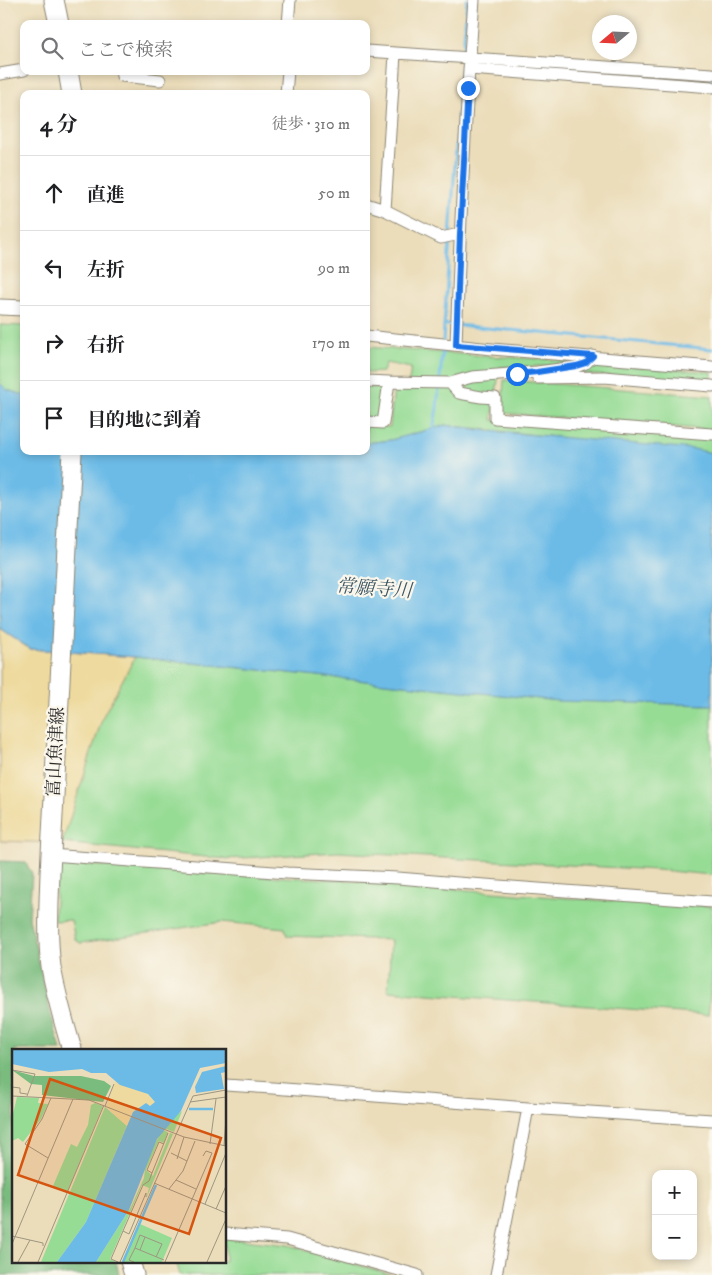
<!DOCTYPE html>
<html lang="ja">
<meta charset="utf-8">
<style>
:root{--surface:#fff;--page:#f6f6f6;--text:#202124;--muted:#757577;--line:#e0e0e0}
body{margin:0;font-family:"IM FELL DW Pica","Noto Serif JP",serif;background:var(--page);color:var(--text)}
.controls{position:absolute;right:15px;bottom:15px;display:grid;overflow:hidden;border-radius:10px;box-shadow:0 2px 8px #0003}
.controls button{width:45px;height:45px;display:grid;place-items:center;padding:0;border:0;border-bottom:1px solid var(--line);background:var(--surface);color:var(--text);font:25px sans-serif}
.compass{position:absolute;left:592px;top:15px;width:45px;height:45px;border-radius:50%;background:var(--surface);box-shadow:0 2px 8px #0003;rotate:251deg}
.stop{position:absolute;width:15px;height:15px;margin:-11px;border:4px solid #1a73e8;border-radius:50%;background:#fff}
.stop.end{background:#1a73e8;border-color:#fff;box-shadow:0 1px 5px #0008}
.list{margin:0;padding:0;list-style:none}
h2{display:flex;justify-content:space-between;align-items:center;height:65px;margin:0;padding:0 20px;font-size:21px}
h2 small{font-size:16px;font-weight:400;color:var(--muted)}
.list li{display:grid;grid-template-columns:32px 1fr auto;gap:15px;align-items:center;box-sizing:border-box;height:75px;padding:0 20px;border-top:1px solid var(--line)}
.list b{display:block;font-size:19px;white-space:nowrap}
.list em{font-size:16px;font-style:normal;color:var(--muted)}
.icon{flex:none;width:28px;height:28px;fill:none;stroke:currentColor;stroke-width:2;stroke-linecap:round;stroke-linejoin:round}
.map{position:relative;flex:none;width:712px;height:1275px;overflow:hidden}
.search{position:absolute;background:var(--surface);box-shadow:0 2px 8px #0003;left:20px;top:20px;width:350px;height:55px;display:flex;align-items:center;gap:12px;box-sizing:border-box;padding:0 18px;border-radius:10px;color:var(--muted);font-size:19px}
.panel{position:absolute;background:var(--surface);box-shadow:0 2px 8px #0003;left:20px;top:90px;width:350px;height:365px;border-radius:10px}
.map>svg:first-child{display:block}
</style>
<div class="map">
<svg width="712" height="1275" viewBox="0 0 712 1275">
<rect width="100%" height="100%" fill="#fbf7ec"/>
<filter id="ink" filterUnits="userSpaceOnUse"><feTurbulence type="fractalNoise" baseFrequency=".02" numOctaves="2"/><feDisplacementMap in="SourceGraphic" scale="10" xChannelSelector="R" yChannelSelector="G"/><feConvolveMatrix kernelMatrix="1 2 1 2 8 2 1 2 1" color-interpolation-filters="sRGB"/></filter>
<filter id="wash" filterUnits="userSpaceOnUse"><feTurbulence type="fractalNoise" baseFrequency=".0096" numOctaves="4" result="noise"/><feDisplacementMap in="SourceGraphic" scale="20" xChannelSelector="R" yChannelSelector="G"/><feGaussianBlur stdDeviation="1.12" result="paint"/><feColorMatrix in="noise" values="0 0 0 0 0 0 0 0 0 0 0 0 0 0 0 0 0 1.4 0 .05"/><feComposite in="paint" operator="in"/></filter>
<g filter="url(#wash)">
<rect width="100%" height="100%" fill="#ebddba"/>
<path fill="#97dc95" stroke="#618460" d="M0,325L24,326V395L7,390L0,383Z
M366,347L501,357L578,361L545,366L500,367L492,420L712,438V454L445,425L391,440L366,443V425L390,427L394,387H408L411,368L386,363L383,372L366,373Z
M602,364L712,372V381L554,373Z
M504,380L712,396V430L502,413Z
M366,387L380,388L378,419L366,418Z
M135,657L551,700L712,705V875L657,870L338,852L226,859L62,843L103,716Z
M57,863L204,873L343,880L592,900L712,906V977L708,1015L388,991L391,940L371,939L287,936L285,928L222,922L80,943L75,939L71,920L54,921Z
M225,1238L288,1245L393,1275H180L176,1261H225Z"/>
<path fill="#79bc7e" stroke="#527454" d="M0,861L25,862L32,873L29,918L49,1008L61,1050H14V1261H116L119,1275H0Z"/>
<path fill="#eeda9e" stroke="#8c8264" d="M0,629L30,649L135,657L103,716L62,843L0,841Z"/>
<path fill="#6cbbe7" stroke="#4c7389" d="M0,383L7,390L24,395V451H366V443L391,440L445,425L490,431L694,449L712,453V705L558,701L135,657L30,649L0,629Z"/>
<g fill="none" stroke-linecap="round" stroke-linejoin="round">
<path stroke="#6cbbe7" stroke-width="3" d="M463,54L467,0
M615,73L712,80
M445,324L712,349
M443,341L462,60
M433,430L437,408L443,347"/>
</g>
</g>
<g filter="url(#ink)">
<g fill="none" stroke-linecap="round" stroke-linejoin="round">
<g stroke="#8b8472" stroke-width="13">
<path id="minor" d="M288,24L290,0
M366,51L712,74
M469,69L712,87
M121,71L122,76L160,80
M0,74L24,70
M286,94L288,71
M366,204L385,210L441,238L460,234
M385,210L395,54
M366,336L492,349L712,367
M456,345C460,230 465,115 474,0
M593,356L586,363L576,367L537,372L538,378L604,377L712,386
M366,381L389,382L383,423L366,422
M389,382L450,383L459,393L481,397L495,398V418L712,434
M450,383L472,377L537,372
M51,855L287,873L398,878L458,883L712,902
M225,1085L272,1088L528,1108L712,1120
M225,1234L287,1239L417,1275
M496,1275L528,1108"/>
</g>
<g stroke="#8b8472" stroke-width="17">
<path id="tertiary" d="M0,307L24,308"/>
</g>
<g stroke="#8b8472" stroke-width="21">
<path id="primary" d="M54,0L59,24
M68,71L72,94
M72,451L50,873C49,904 47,936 51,967C56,995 64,1023 72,1050
M130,1261L134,1275"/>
</g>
<use href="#minor" stroke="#fff" stroke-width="11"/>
<use href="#tertiary" stroke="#fff" stroke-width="15"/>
<use href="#primary" stroke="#fff" stroke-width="19"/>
</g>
</g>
<g fill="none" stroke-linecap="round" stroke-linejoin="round" filter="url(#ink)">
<path stroke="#1a73e8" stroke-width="6" d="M468,88L460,234L456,345L593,356L586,363L576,366L537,372L517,374"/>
</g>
<g text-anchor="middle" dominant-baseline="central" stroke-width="4.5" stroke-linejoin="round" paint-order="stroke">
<g font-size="18" fill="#2b2b2b" stroke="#fbf7ec">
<text transform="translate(56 752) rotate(-87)">富山魚津線</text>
</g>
<g font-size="19" font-style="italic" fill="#3e5663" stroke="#fbf7ec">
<text transform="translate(374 589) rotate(4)">常願寺川</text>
</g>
</g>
<g transform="translate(12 1049)">
<rect width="214" height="214" fill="#ebddba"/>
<path d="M5,48L27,49L26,54L36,55L29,70L11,93L6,89L0,92V69ZM83,54L91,57L55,144L41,137L59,95L65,98L76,76L79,56ZM93,58L115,77L74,173L45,213H29ZM170,62L162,83L152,79L157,72ZM150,81L156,83L152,94L147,92L134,121L141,127L158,84L161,85L134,150L137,139L130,136L98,210L104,213H84L119,158L132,129L134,112ZM128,175L160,189L150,213H111Z" fill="#97dc95"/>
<path d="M0,21L22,27H69L92,32L99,37L91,53L30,46V36L19,35Z" fill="#79bc7e"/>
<path d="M104,30L109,36L136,45L143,54L138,57L134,54L121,63L115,77L94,58Z" fill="#eeda9e"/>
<path d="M0,0H214V14L188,19L169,62L145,90L117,161L84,213H45L74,173L121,63L134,54L138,57L143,53L136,45L108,36L94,24H79L70,20L37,23L0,15ZM214,17V23L209,24L212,40L184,44L183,38L190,23Z" fill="#6cbbe7"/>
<path fill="none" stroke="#6cbbe7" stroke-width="2.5" d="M177,60H201M111,213L144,136"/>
<path fill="none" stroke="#9e9681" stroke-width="1" d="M0,21L23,25L15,47M0,38L8,39V44L15,45M0,47L77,51L172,88L214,97M178,53L214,48M93,57L102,35M152,95L147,93L135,121L140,124L156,84M198,95L204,50M212,97L214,69M159,104L175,112M36,109L13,95L30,70L39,49M165,110L172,88M164,131L184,140M142,134L214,164M157,140L171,122L183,92M134,148V144L117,185L111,182L131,136L137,132L140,124M193,155L214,104M204,160L214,137M0,187L31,194V197M133,188L150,195L144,208M0,195L61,50M123,199L128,186L133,188L128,201M6,213L18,191M26,213L92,56M106,213L99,210L111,182M108,213L181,47L214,41M122,213L117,211L123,199L152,211M153,213L200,104L194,102L191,107M195,213L214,170"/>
<path fill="#d5540f" fill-opacity="0.15" stroke="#d5540f" stroke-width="2.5" d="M38,30L209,89L177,185L6,126Z"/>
<rect width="214" height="214" fill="none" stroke="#2b2b2b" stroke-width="2.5"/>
</g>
</svg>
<div class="controls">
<button>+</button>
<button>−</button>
</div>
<svg class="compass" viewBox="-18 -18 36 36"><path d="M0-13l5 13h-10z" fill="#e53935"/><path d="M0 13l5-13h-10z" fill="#757577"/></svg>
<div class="stop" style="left:517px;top:374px"></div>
<div class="stop end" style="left:468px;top:88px"></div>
<div class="search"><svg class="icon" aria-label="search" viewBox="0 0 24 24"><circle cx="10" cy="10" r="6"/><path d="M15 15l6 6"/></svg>ここで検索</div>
<section class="panel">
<h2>4 分<small>徒歩 · 310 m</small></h2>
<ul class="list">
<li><svg class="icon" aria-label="ahead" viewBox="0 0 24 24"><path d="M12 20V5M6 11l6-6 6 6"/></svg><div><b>直進</b></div><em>50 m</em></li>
<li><svg class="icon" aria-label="left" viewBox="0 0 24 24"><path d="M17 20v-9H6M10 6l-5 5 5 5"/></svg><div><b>左折</b></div><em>90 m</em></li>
<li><svg class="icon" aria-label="right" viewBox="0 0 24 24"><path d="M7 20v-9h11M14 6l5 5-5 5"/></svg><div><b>右折</b></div><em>170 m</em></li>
<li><svg class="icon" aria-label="arrive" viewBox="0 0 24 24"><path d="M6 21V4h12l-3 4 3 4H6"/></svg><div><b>目的地に到着</b></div></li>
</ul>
</section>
</div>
